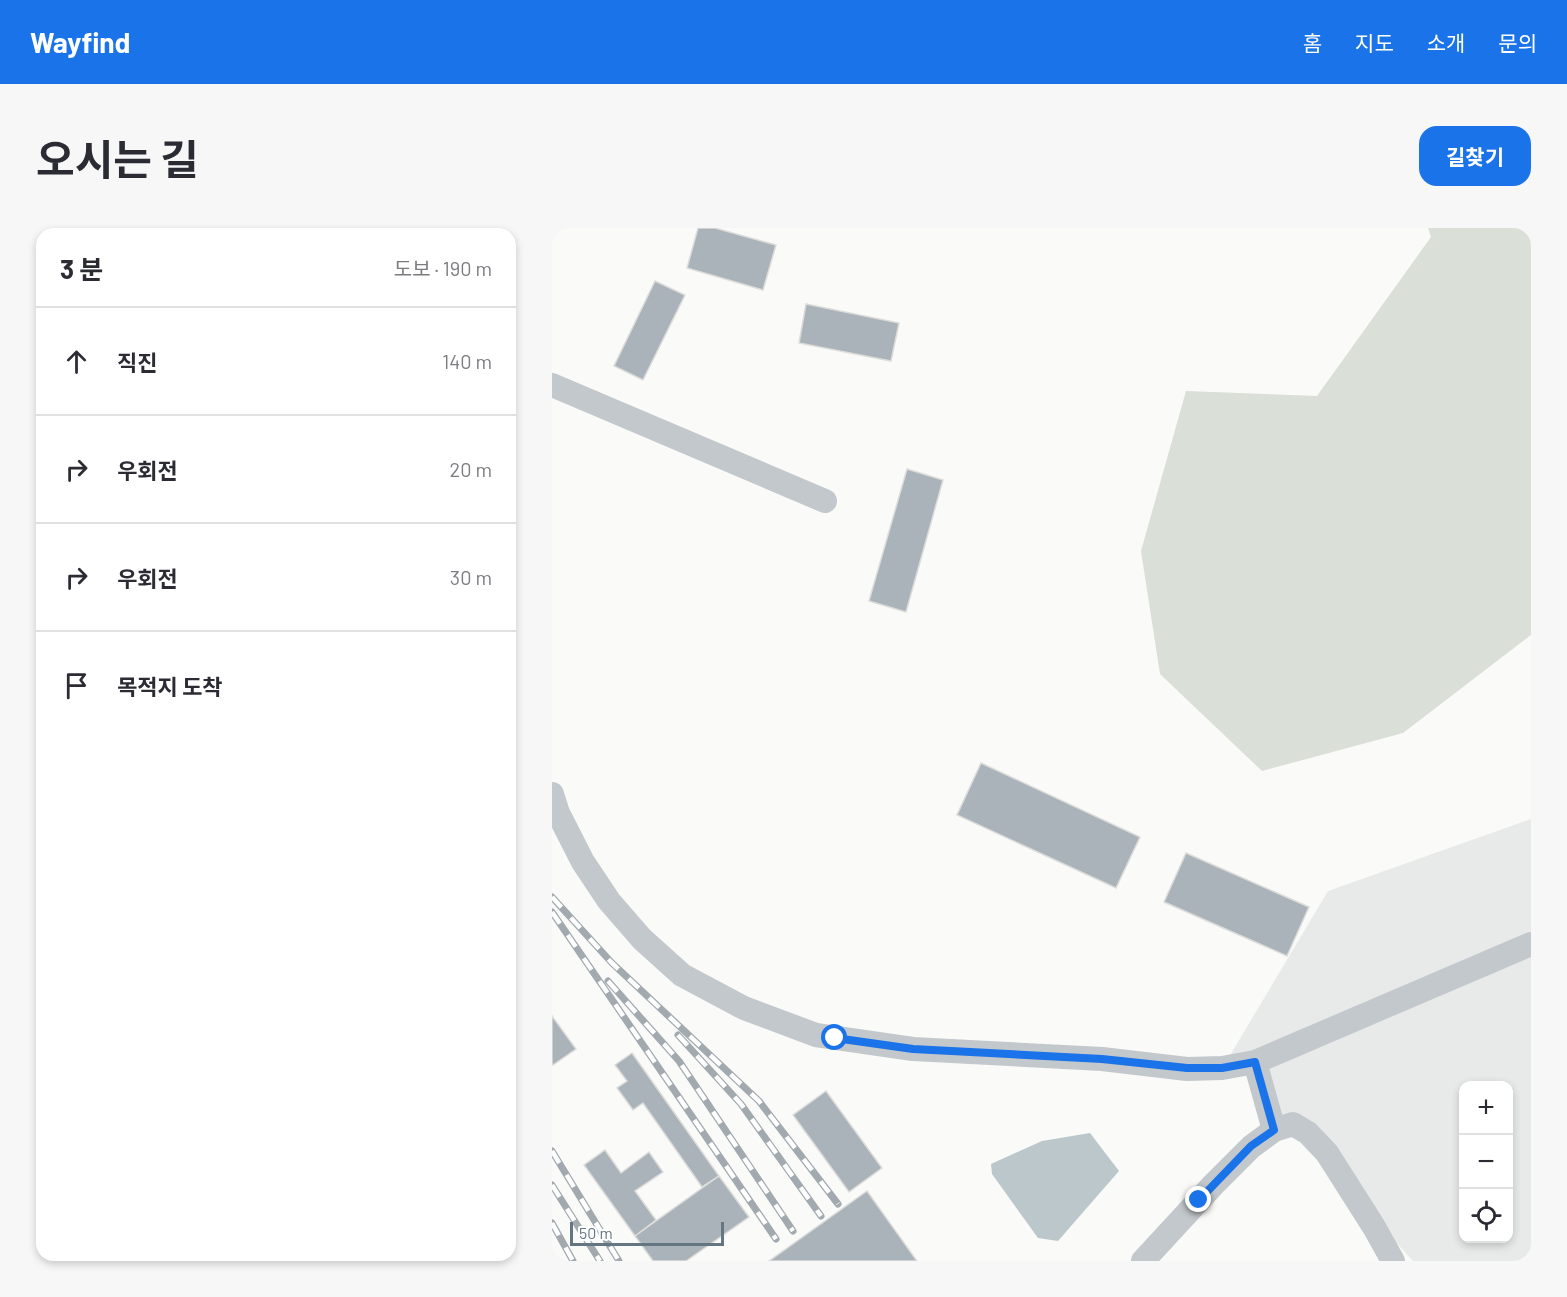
<!DOCTYPE html>
<html lang="ko">
<meta charset="utf-8">
<style>
:root{--surface:#fff;--page:#f7f7f7;--text:#2b2b33;--muted:#7c7c81;--line:#e1e1e2;--accent:#1a73e8}
body{margin:0;font-family:Barlow,"Noto Sans KR",sans-serif;background:var(--page);color:var(--text)}
.controls{position:absolute;right:18px;bottom:18px;display:grid;overflow:hidden;border-radius:12px;box-shadow:0 3px 9px #0003}
.controls button{width:54px;height:54px;display:grid;place-items:center;padding:0;border:0;border-bottom:2px solid var(--line);background:var(--surface);color:var(--text);font:30px sans-serif}
.scale{position:absolute;left:18px;bottom:15px;width:154px;box-sizing:border-box;padding-left:6px;border:3px solid #657683;border-top:0;font-size:16px;line-height:21px;white-space:nowrap;color:#657683;-webkit-text-stroke:4px #fff;paint-order:stroke}
.stop{position:absolute;width:18px;height:18px;margin:-14px;border:4px solid #1a73e8;border-radius:50%;background:#fff}
.stop.end{background:#1a73e8;border-color:#fff;box-shadow:0 2px 6px #0008}
.list{margin:0;padding:0;list-style:none}
h2{display:flex;justify-content:space-between;align-items:center;height:78px;margin:0;padding:0 24px;font-size:26px}
h2 small{font-size:20px;font-weight:400;color:var(--muted)}
.list li{display:grid;grid-template-columns:39px 1fr auto;gap:18px;align-items:center;box-sizing:border-box;height:108px;padding:0 24px;border-top:2px solid var(--line)}
.list b{display:block;font-size:22px;white-space:nowrap}
.list em{font-size:20px;font-style:normal;color:var(--muted)}
.icon{flex:none;width:33px;height:33px;fill:none;stroke:currentColor;stroke-width:2;stroke-linecap:round;stroke-linejoin:round}
.map{position:relative;flex:none;width:979px;height:1033px;overflow:hidden;border-radius:18px}
header{display:flex;align-items:center;gap:36px;box-sizing:border-box;height:84px;padding:0 30px;background:var(--accent);color:#fff}
header strong{font-size:28px}
nav{display:flex;gap:33px;margin-inline-start:auto;font-size:21px}
.intro{display:flex;align-items:center;justify-content:space-between;box-sizing:border-box;height:144px;padding:0 36px}
h1{margin:0;font-size:42px}
.button{padding:15px 27px;border-radius:18px;background:var(--accent);color:#fff;font-size:21px;font-weight:700}
main{display:flex;gap:36px;padding:0 36px}
aside{flex:1;background:var(--surface);border-radius:18px;box-shadow:0 3px 9px #0003}
.map>svg:first-child{display:block}
</style>
<header>
<strong>Wayfind</strong>
<nav><a>홈</a><a>지도</a><a>소개</a><a>문의</a></nav>
</header>
<div class="intro"><h1>오시는 길</h1><a class="button">길찾기</a></div>
<main>
<aside>
<h2>3 분<small>도보 · 190 m</small></h2>
<ul class="list">
<li><svg class="icon" aria-label="ahead" viewBox="0 0 24 24"><path d="M12 20V5M6 11l6-6 6 6"/></svg><div><b>직진</b></div><em>140 m</em></li>
<li><svg class="icon" aria-label="right" viewBox="0 0 24 24"><path d="M7 20v-9h11M14 6l5 5-5 5"/></svg><div><b>우회전</b></div><em>20 m</em></li>
<li><svg class="icon" aria-label="right" viewBox="0 0 24 24"><path d="M7 20v-9h11M14 6l5 5-5 5"/></svg><div><b>우회전</b></div><em>30 m</em></li>
<li><svg class="icon" aria-label="arrive" viewBox="0 0 24 24"><path d="M6 21V4h12l-3 4 3 4H6"/></svg><div><b>목적지 도착</b></div></li>
</ul>
</aside>
<div class="map">
<svg width="979" height="1033" viewBox="0 0 979 1033">
<rect width="100%" height="100%" fill="#fafaf8"/>
<path fill="#e8e9e9" fill-rule="evenodd" d="M979,591V1033H861L677,829L776,663ZM912,858H957V1010H912Z"/>
<path fill="#dadfd7" d="M876,0H979V407L851,505L710,543L608,446L589,323L634,163L765,168L879,9Z"/>
<path fill="#bbc7cb" d="M538,905L567,943L506,1013L486,1010L440,946L439,936L490,913Z"/>
<path fill="#aab3b9" stroke="#dcdcda" stroke-width="1.5" d="M146,0H163L224,17L211,62L135,40Z
M103,53L133,67L91,152L62,138Z
M254,76L347,95L339,133L247,115Z
M355,241L391,252L354,384L317,373Z
M429,535L588,609L564,660L405,587Z
M634,625L757,679L735,728L612,674Z
M0,788L24,821L1,837L0,835Z
M80,825L167,948L150,959L91,875L81,882L65,860L75,853L63,837Z
M274,863L330,940L297,964L241,887Z
M53,922L69,945L97,924L111,944L83,963L104,992L83,1008L32,937Z
M167,948L197,989L134,1033H101L83,1008Z
M315,963L365,1033H217Z"/>
<g fill="none" stroke-linecap="round" stroke-linejoin="round">
<path stroke="#c3c8cc" stroke-width="24" d="M0,157L273,273
M0,566L6,585L31,634L57,673L90,711L130,747L192,780L264,807L361,821L550,831L635,841L670,840L703,834L979,716
M722,902L741,896L756,905L775,925L822,999L841,1033
M591,1033L661,957L699,919L722,902L703,834"/>
<g stroke="#a2aab0" stroke-width="7">
<path id="rail" d="M0,669L60,735L207,873L286,976
M0,684L224,1011
M56,753L127,833L241,1003
M126,807L189,876L269,988
M0,923L67,1033
M0,957L48,1033
M0,995L21,1033"/>
</g>
<use href="#rail" stroke="#fff" stroke-width="4.5" stroke-dasharray="14" stroke-linecap="butt"/>
</g>
<g fill="none" stroke-linecap="round" stroke-linejoin="round">
<path stroke="#1a73e8" stroke-width="8" d="M283,810L361,821L550,831L635,840H670L703,834L722,902L699,918L647,972"/>
</g>
</svg>
<div class="controls">
<button>+</button>
<button>−</button>
<button><svg class="icon" aria-label="locate" viewBox="0 0 24 24"><circle cx="12" cy="12" r="6"/><path d="M12 2v4M12 18v4M2 12h4M18 12h4"/></svg></button>
</div>
<div class="scale">50 m</div>
<div class="stop" style="left:283px;top:810px"></div>
<div class="stop end" style="left:647px;top:972px"></div>
</div>
</main>
